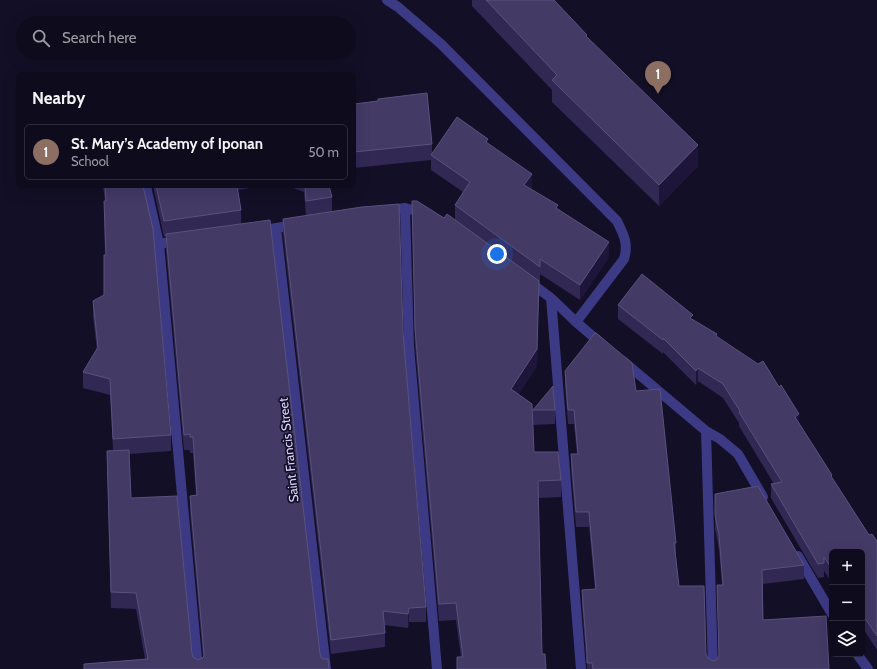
<!DOCTYPE html>
<meta charset="utf-8">
<style>
:root{--surface:#0e0b1c;--page:#171425;--text:#f1f3f6;--muted:#9b9ba3;--line:#2e2b3b;--accent:#00e5ff}
body{margin:0;font-family:Cabin,sans-serif;background:var(--page);color:var(--text)}
.controls{position:absolute;right:12px;bottom:12px;display:grid;overflow:hidden;border-radius:6px;box-shadow:0 4px 16px #0002}
.controls button{width:36px;height:36px;display:grid;place-items:center;padding:0;border:0;border-bottom:1px solid var(--line);background:var(--surface);color:var(--text);font:20px sans-serif}
.you{position:absolute;left:497px;top:254px;width:14px;height:14px;margin:-10px;border:3px solid #fff;border-radius:50%;background:#1a73e8;box-shadow:0 0 0 6px #1a73e833}
.badge{display:grid;place-items:center;width:26px;height:26px;border-radius:50%;background:var(--accent);color:#fff;font-size:13px;font-weight:700}
.pin{position:absolute;translate:-50% -33px;filter:drop-shadow(0 1px 2px #0008)}
.pin::after{content:'';position:absolute;top:21px;width:14px;height:12px;background:inherit;clip-path:polygon(0 0,100% 0,50% 100%)}
.list{margin:0;padding:0;list-style:none}
h2{display:flex;justify-content:space-between;align-items:center;height:52px;margin:0;padding:0 16px;font-size:17px}
h2 small{font-size:13px;font-weight:400;color:var(--muted)}
.list li{display:grid;grid-template-columns:26px 1fr auto;gap:12px;align-items:center;box-sizing:border-box;height:56px;margin:0 8px 8px;padding:0 8px;border:1px solid var(--line);border-radius:6px}
.list b{display:block;font-size:15px;white-space:nowrap}
.list p{margin:0;font-size:13px;white-space:nowrap;color:var(--muted)}
.list em{font-size:13px;font-style:normal;color:var(--muted)}
.icon{flex:none;width:22px;height:22px;fill:none;stroke:currentColor;stroke-width:2;stroke-linecap:round;stroke-linejoin:round}
.map{position:relative;flex:none;width:877px;height:669px;overflow:hidden}
.search{position:absolute;background:var(--surface);box-shadow:0 4px 16px #0002;left:16px;top:16px;width:340px;height:44px;display:flex;align-items:center;gap:10px;box-sizing:border-box;padding:0 14px;border-radius:22px;color:var(--muted);font-size:15px}
.panel{position:absolute;background:var(--surface);box-shadow:0 4px 16px #0002;left:16px;top:72px;width:340px;height:116px;border-radius:6px}
.map>svg:first-child{display:block}
</style>
<div class="map">
<svg width="877" height="669" viewBox="0 0 877 669">
<rect width="100%" height="100%" fill="#130f26"/>
<g fill="none" stroke-linecap="round" stroke-linejoin="round">
<path stroke="#3d3a85" stroke-width="10" d="M387,0L398,7L441,44L617,221C623,234 629,243 624,259L576,322
M146,186L159,244L198,669
M405,208L409,346L437,669
M386,211L405,208L425,213
M276,228L326,669
M258,231L295,225
M159,244L178,241
M528,281L551,298L576,322L603,345
M551,298L581,669
M623,361L706,431L720,439L738,454L763,497
M706,431L713,669
M798,556L832,614
M857,654L868,669"/>
</g>
<path fill="#312854" d="M472,0H554L587,37L698,166L659,206L552,102V90L472,6Z
M354,104L432,144V153L488,144L532,189H531L558,209L609,257L580,300L540,274V282H539L537,366L518,395L534,452L561,480V497L538,498L542,654L461,657L456,620L439,621L415,346L412,201L444,218L455,220V205L463,192L431,170V160L354,168Z
M103,186H143L171,435V451L129,454L131,498L192,654L193,657L198,660L202,658L203,657L190,511V496L196,495L193,453H190V450H184L166,250V236L164,237L153,186H262L238,190L241,210V224L320,654L321,657L329,669H84V664L145,659L136,609L111,608L107,466V451L113,450L110,395L83,388V372L97,350L93,317V301L104,295L105,255L104,217V201H105Z
M288,186H329L332,197V212L403,332L426,607V622H409L408,628L384,625L385,633V647L331,654L283,233V219L306,216L304,192Z
M618,305L693,320L717,337L799,423L832,479L869,535L877,541V650L862,627V552H832V583L824,571V577L818,578L771,498V484H774L739,426V423L723,398L698,381L696,385L663,352V354L618,319Z
M565,371L636,391L676,543V557L679,586L708,658L713,661L716,660L718,658L719,656L717,585H722L719,549L715,529V494L804,565V579L763,584V620L829,669H587L582,605V590L595,589L589,527H576L571,469V454H577L574,424H568L565,386Z
M533,410H555V424L533,425Z"/>
<path fill="#1d163a" d="M698,145V166L659,206V185Z
M532,174V189L524,200V185Z
M609,242V257L580,300V285Z
M539,281L537,366L511,406V389Z
M698,368V381L696,385V371Z
M799,414V428L795,417Z
M409,608V622L408,628V614Z"/>
<path fill="#433a66" stroke="#5a527e" d="M486,0H554L587,35L586,36L698,145L659,185L552,80L557,75Z
M427,93L432,144L354,152V104L378,101V99Z
M457,117L488,139L486,142L532,174L524,185L558,205L556,208L609,242L580,285L540,259V267L455,205L470,182L431,155Z
M105,186H143L153,229L171,435L113,439L110,379L83,372L98,347L93,301L104,295V255H106L104,201H106Z
M156,186H237L241,210L164,221Z
M305,186H329L332,197L306,201Z
M412,201H417L444,218L447,214L539,281L537,349L511,389L532,404L534,452H558L561,480L538,481L542,654H545L546,669H457V657H463L456,603L439,604L415,329Z
M399,204L403,332L426,607L409,608L408,614L383,611L385,633L331,640L283,219L362,207Z
M270,220L320,654L321,657L323,659H328L329,669H84V664L148,659L136,593L111,592L107,451L129,450L131,498L177,496L192,654L193,657L198,660L202,658L204,656V653L190,496L197,495L193,437H190V434L184,435L166,234Z
M642,274L693,315L690,318L717,334L716,336L758,364L763,361L779,387L781,385L799,414L795,417L832,475L831,476L869,535L872,534L877,541V636L862,614V552H832V569L824,557V563L818,564L771,484L782,482L739,412L740,411L723,384L698,368L696,371L663,338V340L618,305Z
M595,333H596L632,363L636,391L660,389L676,543H674L679,586H704L706,655L708,658L713,661L716,660L718,658L719,655L717,585H723L719,535L715,515V494L758,486L804,565L762,570L763,620L826,616L829,669H593L592,663H587V654L582,590L596,589L589,512H576L571,454H578L574,410H568L565,371Z
M553,386L555,410H533Z"/>
<g text-anchor="middle" dominant-baseline="central" stroke-width="3.5" stroke-linejoin="round" paint-order="stroke">
<g font-size="13" fill="#d9d4ff" stroke="#130f26">
<text transform="translate(288 450) rotate(-96)">Saint Francis Street</text>
</g>
</g>
</svg>
<div class="controls">
<button>+</button>
<button>−</button>
<button><svg class="icon" aria-label="layers" viewBox="0 0 24 24"><path d="M12 4l9 5-9 5-9-5zM3 14l9 5 9-5"/></svg></button>
</div>
<div class="you"></div>
<div class="pin badge" style="left:658px;top:94px;background:#8d6e63">1</div>
<div class="search"><svg class="icon" aria-label="search" viewBox="0 0 24 24"><circle cx="10" cy="10" r="6"/><path d="M15 15l6 6"/></svg>Search here</div>
<section class="panel">
<h2>Nearby<small></small></h2>
<ul class="list">
<li><span class="badge" style="background:#8d6e63">1</span><div><b>St. Mary’s Academy of Iponan</b><p>School</p></div><em>50 m</em></li>
</ul>
</section>
</div>
